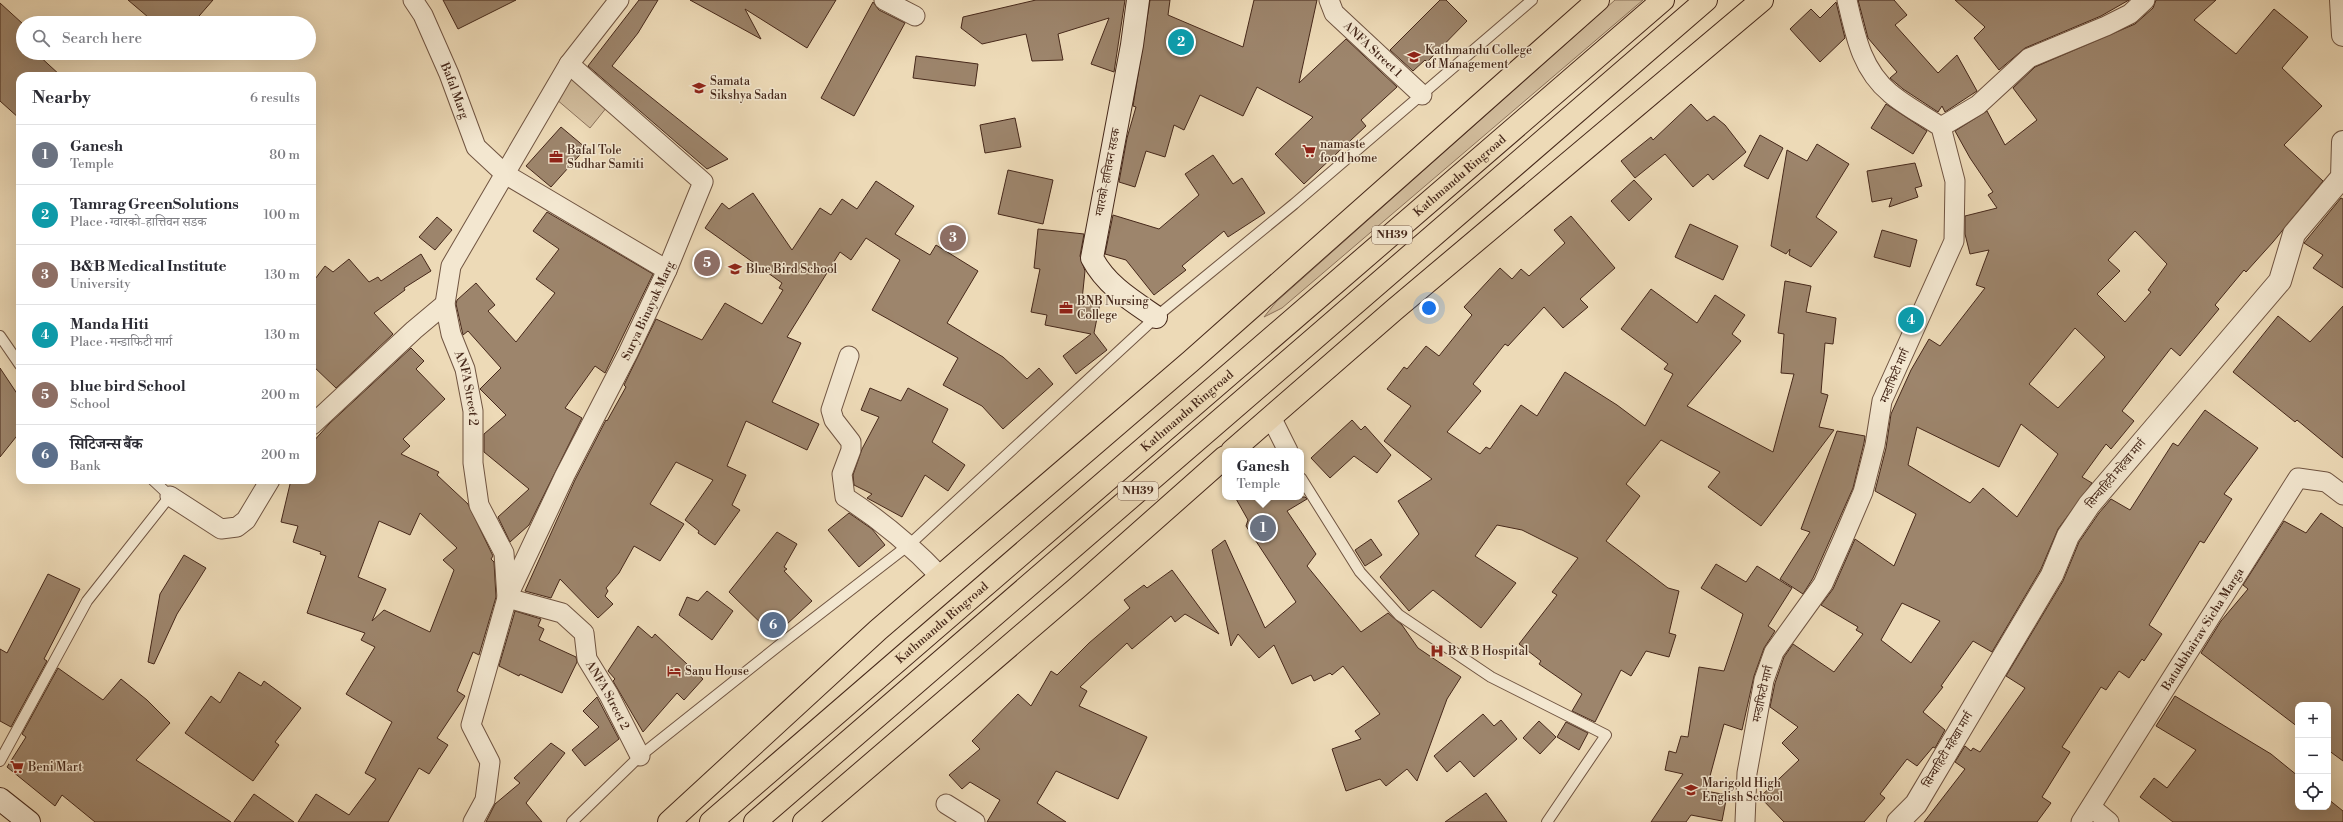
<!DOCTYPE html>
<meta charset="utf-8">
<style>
:root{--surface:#fff;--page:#f2f2f3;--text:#2b2b33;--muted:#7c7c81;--line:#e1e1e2;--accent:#111827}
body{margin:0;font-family:"Libre Bodoni","Noto Serif Devanagari",serif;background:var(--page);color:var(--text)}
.controls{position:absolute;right:12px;bottom:12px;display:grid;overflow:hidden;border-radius:8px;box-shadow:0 4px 16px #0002}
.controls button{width:36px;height:36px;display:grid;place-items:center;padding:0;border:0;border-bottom:1px solid var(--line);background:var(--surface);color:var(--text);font:20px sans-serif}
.you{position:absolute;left:1429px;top:308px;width:14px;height:14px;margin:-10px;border:3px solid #fff;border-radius:50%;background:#1a73e8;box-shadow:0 0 0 6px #1a73e833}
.badge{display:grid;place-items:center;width:26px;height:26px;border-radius:50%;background:var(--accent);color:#fff;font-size:13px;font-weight:700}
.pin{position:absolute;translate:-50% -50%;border:2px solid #fff;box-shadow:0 1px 4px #0006}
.popup{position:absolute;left:1222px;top:448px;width:82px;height:52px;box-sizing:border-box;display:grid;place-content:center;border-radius:8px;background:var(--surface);filter:drop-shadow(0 1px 3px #0005);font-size:13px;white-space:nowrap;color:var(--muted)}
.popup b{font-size:15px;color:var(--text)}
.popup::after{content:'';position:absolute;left:50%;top:100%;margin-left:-8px;border:8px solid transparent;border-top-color:var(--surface)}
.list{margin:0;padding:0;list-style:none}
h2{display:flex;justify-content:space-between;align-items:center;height:52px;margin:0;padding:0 16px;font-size:17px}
h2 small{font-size:13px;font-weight:400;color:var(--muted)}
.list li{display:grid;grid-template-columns:26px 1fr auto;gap:12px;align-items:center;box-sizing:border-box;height:60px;padding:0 16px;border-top:1px solid var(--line)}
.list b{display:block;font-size:15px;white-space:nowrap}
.list p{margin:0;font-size:13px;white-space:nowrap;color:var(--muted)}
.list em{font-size:13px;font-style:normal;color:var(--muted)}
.icon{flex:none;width:22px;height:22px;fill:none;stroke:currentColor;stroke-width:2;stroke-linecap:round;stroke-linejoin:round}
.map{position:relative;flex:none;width:2343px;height:822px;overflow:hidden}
.search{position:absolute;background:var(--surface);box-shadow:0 4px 16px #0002;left:16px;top:16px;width:300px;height:44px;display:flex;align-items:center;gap:10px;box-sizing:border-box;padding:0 14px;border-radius:22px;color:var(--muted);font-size:15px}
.panel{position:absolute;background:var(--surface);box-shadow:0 4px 16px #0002;left:16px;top:72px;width:300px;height:412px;border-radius:12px}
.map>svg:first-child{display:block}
</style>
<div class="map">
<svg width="2343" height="822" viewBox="0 0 2343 822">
<rect width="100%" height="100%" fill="#eddab7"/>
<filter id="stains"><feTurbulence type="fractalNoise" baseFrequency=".005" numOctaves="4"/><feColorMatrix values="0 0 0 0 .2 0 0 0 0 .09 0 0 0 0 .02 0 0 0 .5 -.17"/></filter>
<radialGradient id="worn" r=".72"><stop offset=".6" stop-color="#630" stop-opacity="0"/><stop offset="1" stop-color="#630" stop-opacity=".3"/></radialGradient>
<path fill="#d1bc9c" stroke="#8c725b" d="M1615,0H1643L1282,308L1264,317L1276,302Z
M569,77L607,107L590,128L556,99Z"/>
<path fill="#9d856c" stroke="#46281a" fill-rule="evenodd" d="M128,0H213L193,23H155Z
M443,0H516L458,29Z
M639,0H658L638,33L612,66L728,159L707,169L588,66Z
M690,0H836L807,48L745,9L761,39Z
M1036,0H1125L1114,72L1091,64L1109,18L1058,34L1063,60L1032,61L1026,34L982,44L961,28L963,17Z
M1150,0H1170L1168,15L1243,47L1254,0H1317L1299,83L1346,39L1397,87L1361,120L1366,126L1304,184L1275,154L1313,117L1257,87L1243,116L1200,95L1184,130L1174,125L1165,157L1146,151L1135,187L1119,182L1127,138L1136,107L1133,106Z
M1440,0H1446L1467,21L1427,62L1425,60L1413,71L1390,50Z
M1858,0H1894L1907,15L1895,25L1938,73L1957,55L1977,91L1945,112L1942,106L1938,112L1903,89L1890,78L1897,72L1868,38Z
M1955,0H2129L2101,16L2025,48L1999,70L1974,38L1985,27Z
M2156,0H2216L2194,20L2236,54L2274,9L2308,37L2282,68L2322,106L2284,145L2323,181L2273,242L2246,272L2244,270L2215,305L2219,309L2180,356L2171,348L2122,411L2134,421L2111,449L2106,444L2082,477L2092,483L2058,529L2041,569L1992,652L1973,641L1941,686L1943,687L1923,712L1945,730L1935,748L1933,747L1917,766L1907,759L1880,794L1885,798L1864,822H1784L1760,797L1799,760L1782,743L1798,727L1770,707L1775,683L1784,657L1793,644L1834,672L1863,634L1856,630L1858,627L1821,605L1833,589L1855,539L1894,566L1916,514L1875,491L1886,448L1891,414L1911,370L1929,339L1940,346L1985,288L1976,285L1989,250L1970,254L1965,234V216L1997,208L1988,195L1993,192L1970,158L1955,131L1987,111L2005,145L2037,120L2013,88L2035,67L2135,24L2153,8ZM2135,231L2167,264L2148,290L2151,292L2125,322L2097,294L2120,271L2108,260ZM2075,328L2105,357L2058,408L2029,384ZM2021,424L2058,454L2017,517L1983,488L1970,503L1908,465L1917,427L1999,467ZM1902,603L1940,621L1911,663L1881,640Z
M873,2L879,10L905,23L854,116L821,98Z
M1836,2L1845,38L1820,62L1790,29L1811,9L1820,18Z
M0,3L23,24V53H36L61,76H20V119L0,101Z
M916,56L978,64L975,86L913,78Z
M1691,104L1707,121L1714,116L1725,125L1746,152L1713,180L1708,174L1693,187L1665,154L1635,178L1621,161L1651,137L1653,140Z
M1886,104L1927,131L1913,154L1871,128Z
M1015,118L1021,147L985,153L980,125Z
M561,127L586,148L551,187L526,166Z
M1760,135L1783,148L1768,179L1744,166Z
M1817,144L1849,164L1816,217L1837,232L1811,267L1789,255L1790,249L1786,254L1771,246L1787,150L1807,161Z
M1213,155L1233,184L1242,178L1265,213L1228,237L1224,231L1182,266L1186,270L1154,295L1126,260L1105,254L1113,215L1159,229L1199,195L1185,174Z
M1915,163L1922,186L1915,188L1918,197L1889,207L1892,198L1872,202L1867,171Z
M1008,170L1053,180L1043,224L998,214Z
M1634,180L1652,199L1629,221L1611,201Z
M876,181L914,206L895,234L930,255L936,245L978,271L947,323L1003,357L1027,379L1039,368L1053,384L1003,429L982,406L943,385L958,358L872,310L900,260L866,238L851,260L840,252L787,337L801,343L772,402L819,424L807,450L746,421L727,466L746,475L732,505L740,510L715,545L698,533L699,531L685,520L713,480L676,462L650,504L684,524L660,561L634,546L619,573L606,588L608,591L605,596L613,604L598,618L560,579L551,598L525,591L575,480L606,420L607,421L626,387L624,385L656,319L702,340L725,303L762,324L783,290L779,288L782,283L705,228L722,203L729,209L753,193L792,250L820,208L831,215L842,199L857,209Z
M2341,198L2343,199V288L2313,268L2323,255L2304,243Z
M547,212L653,274L605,373L595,366L565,408L582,418L529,525L510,542L498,517L529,489L484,452V434L506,415L480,389L501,368L468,331L463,335L456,304L457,300L476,283L495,305L488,311L516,342L555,293L536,279L559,249L533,231Z
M1571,216L1615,268L1580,299L1588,307L1563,328L1544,307L1508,346L1505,344L1473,384L1481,391L1447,432L1480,454L1486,447L1490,449L1521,405L1537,416L1565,372L1617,405L1645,426L1673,374L1664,369L1668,364L1621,329L1651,289L1697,323L1715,295L1745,315L1732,334L1741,341L1687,406L1773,452L1794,374L1781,373L1784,334L1778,333L1785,281L1811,286L1806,312L1836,318L1833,344L1825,343L1821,393L1828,395L1819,427L1834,430L1761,526L1708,487L1720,472L1661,440L1626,484L1640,496L1606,541L1668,588L1679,591L1669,633L1676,635L1669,657L1646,651L1631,676L1621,670L1595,722L1572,711L1582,694L1539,664L1541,661L1519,644L1557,595L1552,592L1578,558L1522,530L1497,525L1475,556L1516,583L1481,628L1433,590L1409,611L1380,577L1419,534L1398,501L1432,479L1384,441L1411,406L1387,389L1404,367L1407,369L1426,346L1439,356L1472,315L1464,307L1500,268L1512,279L1521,269L1529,276L1565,243L1554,230Z
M437,217L452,230L435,250L419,237Z
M1690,224L1738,246L1723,280L1675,257Z
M1038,229L1084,234L1080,256L1085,271L1082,300L1100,303L1094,333L1107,350L1076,374L1063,356L1091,334L1045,325L1047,315L1031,312L1040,269L1034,268Z
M1882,230L1917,240L1910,267L1874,257Z
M421,254L431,271L404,288L405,290L374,313L393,334L336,388L312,365V283L325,266L333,272L349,259L369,282L378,277L381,281Z
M2343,306V458L2297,420L2295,422L2233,372L2278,316L2310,342Z
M411,348L424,361L416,369L445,399L403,439L410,446L401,454L439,472L437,475L468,504L493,556L491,559L494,562L496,597L479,655L473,652L457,691L465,696L437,738L448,745L429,774L419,768L388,822H298L316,794L349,815L376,779L365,773L392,722L346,694L375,647L361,640L365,633L307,613L326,556L320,554L321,552L293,542L298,526L281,522L291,480H312V443L329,424ZM420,513L457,548L443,560L454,570L430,632L384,610L372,621L386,589L358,577L379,521L410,535Z
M0,368L20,398V432L0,457Z
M870,388L901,401L908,388L948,409L932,442L965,465L948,491L925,475L902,517L867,498L872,494L854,485L853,475L862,449L879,417L861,410Z
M2205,410L2258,448L2224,494L2232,499L2204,543L2200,541L2149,625L2162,634L2144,661L2142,659L2129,678L2119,671L2106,690L2101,687L2062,747L2070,752L2042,797L2051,803L2037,822H1924L1965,769L1955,762L1965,746L1971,751L1973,748L1980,752L2025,688L2006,676L2063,581L2079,542L2099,513L2111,499L2130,510L2173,443L2178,446Z
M1352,420L1361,430L1365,426L1391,455L1377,473L1354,456L1330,478L1311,458Z
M1837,431L1865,436L1864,443L1853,488L1813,578L1803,594L1780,579L1810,532L1801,529Z
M1235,497H1305L1307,499L1287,511L1316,554L1307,566L1361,632L1388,613L1402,625L1418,648L1461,677L1447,699L1417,781L1407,769L1386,786L1380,779L1346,791L1332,749L1361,739L1355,731L1380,714L1343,666L1332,675L1330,673L1314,681L1311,675L1292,684L1274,645L1259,658L1238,634L1231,646L1212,550L1225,540L1265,628L1296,602L1246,526L1248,520Z
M849,513L872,529L885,545L859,567L828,530Z
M2321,513L2343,528V761L2328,750V705H2298V727L2201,653L2221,621L2248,589L2243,585L2284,521L2306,533Z
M777,532L797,544L784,567L787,569L784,571L812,601L774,636L729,592Z
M1371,539L1382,555L1365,566L1355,550Z
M184,555L206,568L177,614L154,664L148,662L160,594Z
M1716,564L1746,582L1757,566L1792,588L1768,626L1775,631L1764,648L1754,676L1742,730L1724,724L1706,791L1727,795L1722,821L1691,815L1686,822H1651L1683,774L1665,770L1669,751L1676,753L1681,736L1688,737L1699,667L1724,671L1743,614L1701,588Z
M1172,570L1219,634L1185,614L1175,622L1171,616L1132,649L1127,643L1080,687L1087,691L1079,706L1147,737L1118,799L1056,771L1037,803L1066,822H987L1000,800L970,782L962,789L949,775L980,749L972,741L1018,694L1031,706L1051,671L1057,675L1089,643L1130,608L1124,600L1144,585L1147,588Z
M48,574L80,589L44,659L47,661L11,727L0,721V649L7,653Z
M707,591L733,611L712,640L679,615L687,597L698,601Z
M515,611L541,619L538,626L544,629L539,640L576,657L577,662L562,693L520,674L519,676L499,666Z
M638,626L652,638L655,634L703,679L684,700L677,693L643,732L613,681L615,679L608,671Z
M58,668L103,700L121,679L147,700L170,723L136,760L231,822H95L62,795L55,806L7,767L26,737L22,734Z
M239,672L261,686L264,681L301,708L275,742L279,745L253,781L185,733L211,696L220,703Z
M2175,696L2271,754L2298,776V807H2328V799L2343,811V822H2173L2140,797L2154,778L2167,788L2196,750L2156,726Z
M597,697L619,739L585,766L572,750L599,727L583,711Z
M1483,714L1494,726L1501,720L1517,739L1474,777L1460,761L1447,772L1434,756Z
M1539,721L1556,737L1540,754L1523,738Z
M1566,722L1588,733L1579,750L1557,737Z
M551,743L565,753L526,803L542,822H486L495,804L520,783L514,778Z
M1486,793L1507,822H1445Z
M254,794L294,822H234Z"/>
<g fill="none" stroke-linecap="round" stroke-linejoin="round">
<g stroke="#705441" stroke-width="12">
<path id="service" d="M0,336L20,365
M1301,478L1360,572L1399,615L1491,677L1606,735L1547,822
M0,761L87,601L170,496L153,480
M572,822L640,756L782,643L910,544L1156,317L1294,204L1532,0"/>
</g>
<g stroke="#705441" stroke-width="21">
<g id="minor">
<path id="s1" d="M413,0L423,15L449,74L476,147L505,174L667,270"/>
<path id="s2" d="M619,0L569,64L451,266L445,304L451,334L465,369L473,411V463L479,505L504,553L507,598L562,613L584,633L587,659L609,695L640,756"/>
<path d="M884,0L915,16"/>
<path id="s3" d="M1329,0L1334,13L1422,95"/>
<path d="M1941,127L1978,105L2029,58L2106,26L2130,14L2145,0"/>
<path d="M849,356L831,410L834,420L851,442V450L842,474L845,497C882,521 910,544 940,576"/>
<path d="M1271,417L1288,451"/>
<path d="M312,425L414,330L445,304"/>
<path d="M170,496L221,529L237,527L246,520L270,480"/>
<path d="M946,804L975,822"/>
<path d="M2091,807L2109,822"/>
<path id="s4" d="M473,822L485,800L490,762L471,725L507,598L565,475L628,353L667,270L703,182L569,64"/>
<path d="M1745,822L1747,773L1764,680L1774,652L1823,584L1843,539L1863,492L1875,445L1882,401L1954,241L1955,181L1941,127C1925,116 1905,106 1890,93C1861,69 1855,34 1847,0"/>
<path id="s5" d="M2081,822L2298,478L2326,482L2343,495"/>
</g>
</g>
<g stroke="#705441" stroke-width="24">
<path id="tertiary" d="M2341,0L2343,35
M1898,822L1916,804L2052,575L2068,536L2089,505L2280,281L2294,234L2342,177L2343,142"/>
</g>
<g stroke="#46281a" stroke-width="24">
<path id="secondary" d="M1138,0L1132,45L1092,258C1106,285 1131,300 1156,317
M0,799L29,822"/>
</g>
<g stroke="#46281a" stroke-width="24">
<path id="primary" d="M1232,451L1394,310L1762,0
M669,822L878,630L1191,361L1598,0
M804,822L1077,588L1225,457"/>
</g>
<g stroke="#46281a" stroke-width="24">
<g id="trunk">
<path id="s6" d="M711,822L1663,0"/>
<path d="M755,822L1706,0"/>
</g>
</g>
<use href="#service" stroke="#f3e7d0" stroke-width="10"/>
<use href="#minor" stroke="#f3e7d0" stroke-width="19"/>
<use href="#tertiary" stroke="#f3e7d0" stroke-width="22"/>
<use href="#secondary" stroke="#f3e7d0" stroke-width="22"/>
<use href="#primary" stroke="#eddab7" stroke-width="22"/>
<use href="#trunk" stroke="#eddab7" stroke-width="22"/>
</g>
<defs>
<g id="university-bare" transform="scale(1.08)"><path d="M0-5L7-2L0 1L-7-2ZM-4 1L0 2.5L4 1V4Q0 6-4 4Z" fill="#8f2418" stroke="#f3e7d0" stroke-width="2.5" paint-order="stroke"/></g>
<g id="school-bare" transform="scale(1.08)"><path d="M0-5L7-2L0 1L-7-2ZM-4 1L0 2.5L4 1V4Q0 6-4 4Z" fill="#8f2418" stroke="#f3e7d0" stroke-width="2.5" paint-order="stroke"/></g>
<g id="supermarket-bare" transform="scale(1.08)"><path d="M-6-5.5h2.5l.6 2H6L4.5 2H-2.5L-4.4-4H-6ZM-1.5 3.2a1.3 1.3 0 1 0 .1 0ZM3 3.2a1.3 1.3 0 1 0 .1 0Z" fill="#8f2418" stroke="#f3e7d0" stroke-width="2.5" paint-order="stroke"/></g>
<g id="office-bare" transform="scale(1.08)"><path d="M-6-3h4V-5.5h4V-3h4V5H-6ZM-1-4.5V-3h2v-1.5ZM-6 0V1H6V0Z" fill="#8f2418" stroke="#f3e7d0" stroke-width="2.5" paint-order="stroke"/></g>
<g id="hospital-bare" transform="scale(1.08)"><path d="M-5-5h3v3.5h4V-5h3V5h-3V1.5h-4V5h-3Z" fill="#8f2418" stroke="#f3e7d0" stroke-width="2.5" paint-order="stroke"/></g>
<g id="hotel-bare" transform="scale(1.08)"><path d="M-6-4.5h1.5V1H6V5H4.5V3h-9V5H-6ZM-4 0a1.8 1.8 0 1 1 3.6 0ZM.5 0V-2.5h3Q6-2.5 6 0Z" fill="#8f2418" stroke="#f3e7d0" stroke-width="2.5" paint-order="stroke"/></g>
</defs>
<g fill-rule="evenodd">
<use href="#university-bare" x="1414" y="57"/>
<use href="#school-bare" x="699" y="88"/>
<use href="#supermarket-bare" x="1309" y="151"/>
<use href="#office-bare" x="556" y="157"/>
<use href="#school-bare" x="735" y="269"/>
<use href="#office-bare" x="1066" y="308"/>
<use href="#hospital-bare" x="1437" y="651"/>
<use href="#hotel-bare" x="674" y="671"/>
<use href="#supermarket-bare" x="17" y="767"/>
<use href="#school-bare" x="1691" y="790"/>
</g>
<g text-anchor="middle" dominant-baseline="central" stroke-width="3" stroke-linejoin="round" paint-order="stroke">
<g fill="#f3e7d0" stroke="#7a6151" stroke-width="1">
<rect x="1372" y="226" width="40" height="18" rx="3"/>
<rect x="1118" y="482" width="40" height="18" rx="3"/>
</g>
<g font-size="11" font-weight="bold" fill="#46281a">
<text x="1392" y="235">NH39</text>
<text x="1138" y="491">NH39</text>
</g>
<g font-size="12" fill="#46281a" stroke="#f3e7d0">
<text stroke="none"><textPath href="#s3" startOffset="67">ANFA Street 1</textPath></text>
<text stroke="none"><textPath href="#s1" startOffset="100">Bafal Marg</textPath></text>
<text transform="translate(1108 172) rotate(-79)">ग्वारको-हात्तिवन सडक</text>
<text stroke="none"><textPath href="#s6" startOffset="989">Kathmandu Ringroad</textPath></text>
<text stroke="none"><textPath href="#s4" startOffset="557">Surya Binayak Marg</textPath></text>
<text transform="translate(1895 376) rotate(-67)">मन्डाफिटी मार्ग</text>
<text stroke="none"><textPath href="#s2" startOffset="441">ANFA Street 2</textPath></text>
<text stroke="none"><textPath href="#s6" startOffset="629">Kathmandu Ringroad</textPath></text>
<text transform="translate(2116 474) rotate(-50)">सिन्चाहिटी महेखा मार्ग</text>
<text stroke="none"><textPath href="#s6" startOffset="305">Kathmandu Ringroad</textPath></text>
<text stroke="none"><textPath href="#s5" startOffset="228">Batukbhairav Sicha Marga</textPath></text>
<text transform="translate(1763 694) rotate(-77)">मन्डाफिटी मार्ग</text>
<text stroke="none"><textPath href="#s2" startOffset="813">ANFA Street 2</textPath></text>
<text transform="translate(1948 750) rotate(-59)">सिन्चाहिटी महेखा मार्ग</text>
</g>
<g font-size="12" fill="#46281a" stroke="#f3e7d0" text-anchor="start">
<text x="1425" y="50">Kathmandu College<tspan x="1425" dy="14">of Management</tspan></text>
<text x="710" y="81">Samata<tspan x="710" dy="14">Sikshya Sadan</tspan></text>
<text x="1320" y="144">namaste<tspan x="1320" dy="14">food home</tspan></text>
<text x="567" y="150">Bafal Tole<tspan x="567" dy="14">Sudhar Samiti</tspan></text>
<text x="746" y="269">Blue Bird School</text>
<text x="1077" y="301">BNB Nursing<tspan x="1077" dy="14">College</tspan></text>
<text x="1448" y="651">B &amp; B Hospital</text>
<text x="685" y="671">Sanu House</text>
<text x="28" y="767">Beni Mart</text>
<text x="1702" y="783">Marigold High<tspan x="1702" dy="14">English School</tspan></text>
</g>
</g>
<rect width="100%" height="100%" filter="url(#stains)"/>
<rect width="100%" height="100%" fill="url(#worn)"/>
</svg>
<div class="controls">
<button>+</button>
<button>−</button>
<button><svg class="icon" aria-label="locate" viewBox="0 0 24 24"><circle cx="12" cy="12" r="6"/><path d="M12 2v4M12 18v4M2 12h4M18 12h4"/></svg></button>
</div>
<div class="you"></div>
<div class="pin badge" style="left:1263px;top:528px;background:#6b7280">1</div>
<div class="popup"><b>Ganesh</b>Temple</div>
<div class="pin badge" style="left:1181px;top:42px;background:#0f9aa8">2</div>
<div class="pin badge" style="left:953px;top:238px;background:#8d6e63">3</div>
<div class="pin badge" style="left:1911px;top:320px;background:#0f9aa8">4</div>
<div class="pin badge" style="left:707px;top:263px;background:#8d6e63">5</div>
<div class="pin badge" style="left:773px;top:625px;background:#5c6f8a">6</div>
<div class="search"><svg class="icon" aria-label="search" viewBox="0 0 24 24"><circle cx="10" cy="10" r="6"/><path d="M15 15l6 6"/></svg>Search here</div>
<section class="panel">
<h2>Nearby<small>6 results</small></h2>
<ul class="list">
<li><span class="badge" style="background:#6b7280">1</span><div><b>Ganesh</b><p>Temple</p></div><em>80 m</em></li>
<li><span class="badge" style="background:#0f9aa8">2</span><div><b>Tamrag GreenSolutions</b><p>Place · ग्वारको-हात्तिवन सडक</p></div><em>100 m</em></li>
<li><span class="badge" style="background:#8d6e63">3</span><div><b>B&amp;B Medical Institute</b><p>University</p></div><em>130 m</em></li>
<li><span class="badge" style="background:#0f9aa8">4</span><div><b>Manda Hiti</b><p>Place · मन्डाफिटी मार्ग</p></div><em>130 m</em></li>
<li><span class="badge" style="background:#8d6e63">5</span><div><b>blue bird School</b><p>School</p></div><em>200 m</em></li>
<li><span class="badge" style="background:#5c6f8a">6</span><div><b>सिटिजन्स बैंक</b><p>Bank</p></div><em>200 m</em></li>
</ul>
</section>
</div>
